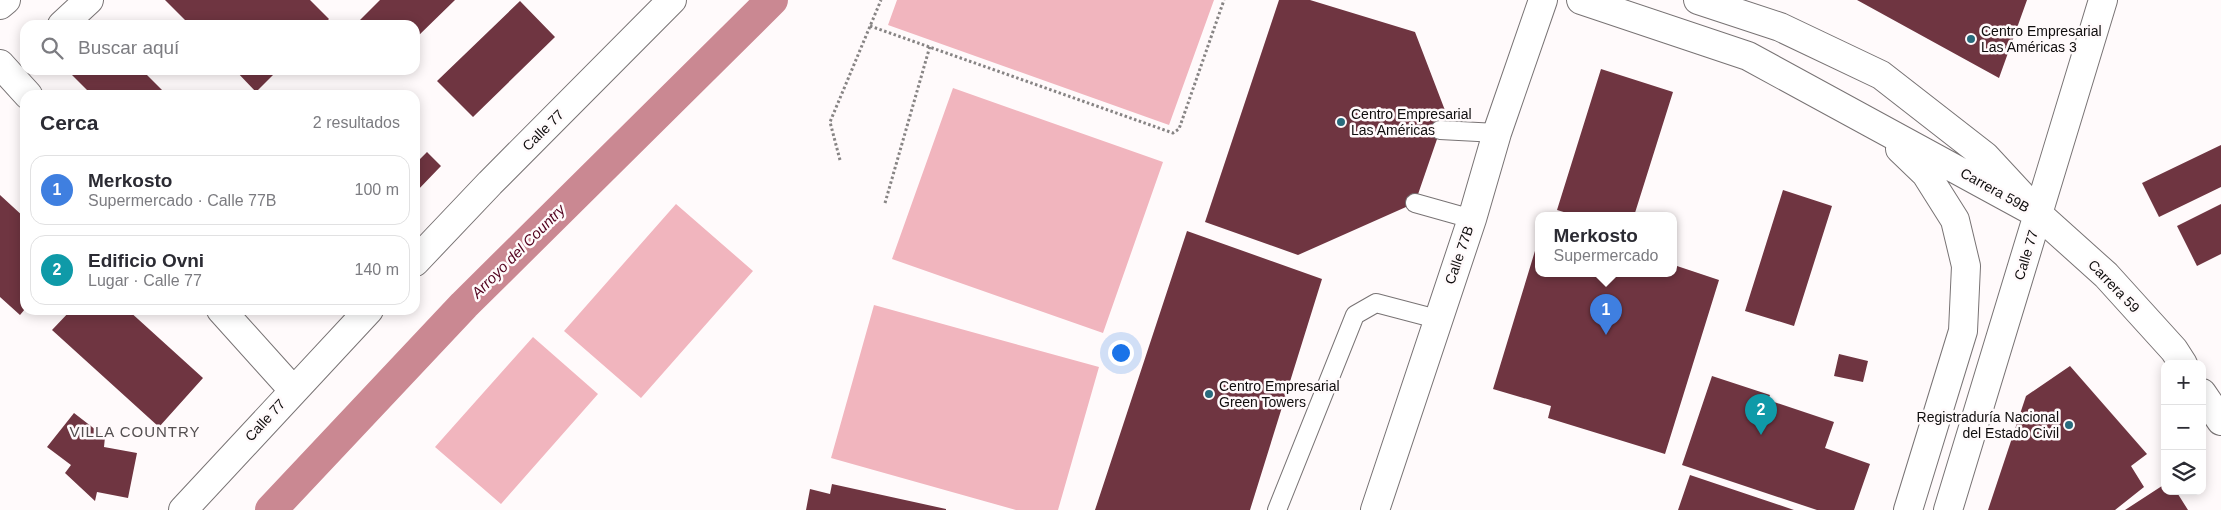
<!DOCTYPE html>
<html lang="es">
<meta charset="utf-8">
<style>
:root{--surface:#fff;--page:#f2f2f3;--text:#2b2b33;--muted:#7c7c81;--line:#e1e1e2;--accent:#0b8043}
body{margin:0;font-family:Arial,sans-serif;background:var(--page);color:var(--text)}
.controls{position:absolute;right:15px;bottom:15px;display:grid;overflow:hidden;border-radius:10px;box-shadow:0 2px 12px #0003}
.controls button{width:45px;height:45px;display:grid;place-items:center;padding:0;border:0;border-bottom:1px solid var(--line);background:var(--surface);color:var(--text);font:25px sans-serif}
.you{position:absolute;left:1120px;top:352px;width:18px;height:18px;margin:-12px;border:4px solid #fff;border-radius:50%;background:#1a73e8;box-shadow:0 0 0 8px #1a73e833}
.badge{display:grid;place-items:center;width:32px;height:32px;border-radius:50%;background:var(--accent);color:#fff;font-size:16px;font-weight:700}
.pin{position:absolute;translate:-50% -41px;filter:drop-shadow(0 1px 2px #0008)}
.pin::after{content:'';position:absolute;top:26px;width:18px;height:15px;background:inherit;clip-path:polygon(0 0,100% 0,50% 100%)}
.popup{position:absolute;left:1535px;top:212px;width:142px;height:65px;box-sizing:border-box;display:grid;place-content:center;border-radius:10px;background:var(--surface);filter:drop-shadow(0 1px 4px #0005);font-size:16px;white-space:nowrap;color:var(--muted)}
.popup b{font-size:19px;color:var(--text)}
.popup::after{content:'';position:absolute;left:50%;top:100%;margin-left:-10px;border:10px solid transparent;border-top-color:var(--surface)}
.list{margin:0;padding:0;list-style:none}
h2{display:flex;justify-content:space-between;align-items:center;height:65px;margin:0;padding:0 20px;font-size:21px}
h2 small{font-size:16px;font-weight:400;color:var(--muted)}
.list li{display:grid;grid-template-columns:32px 1fr auto;gap:15px;align-items:center;box-sizing:border-box;height:70px;margin:0 10px 10px;padding:0 10px;border:1px solid var(--line);border-radius:15px}
.list b{display:block;font-size:19px;white-space:nowrap}
.list p{margin:0;font-size:16px;white-space:nowrap;color:var(--muted)}
.list em{font-size:16px;font-style:normal;color:var(--muted)}
.icon{flex:none;width:28px;height:28px;fill:none;stroke:currentColor;stroke-width:2;stroke-linecap:round;stroke-linejoin:round}
.map{position:relative;flex:none;width:2221px;height:510px;overflow:hidden}
.search{position:absolute;background:var(--surface);box-shadow:0 2px 12px #0003;left:20px;top:20px;width:400px;height:55px;display:flex;align-items:center;gap:12px;box-sizing:border-box;padding:0 18px;border-radius:15px;color:var(--muted);font-size:19px}
.panel{position:absolute;background:var(--surface);box-shadow:0 2px 12px #0003;left:20px;top:90px;width:400px;height:225px;border-radius:15px}
.map>svg:first-child{display:block}
</style>
<div class="map">
<svg width="2221" height="510" viewBox="0 0 2221 510">
<rect width="100%" height="100%" fill="#fffafb"/>
<path fill="#f1b5be" d="M897,0H1214L1169,125L888,25Z
M953,88L1163,162L1103,333L892,259Z
M676,204L753,271L641,398L564,331Z
M874,305L1099,367L1058,510H1016L831,458Z
M533,337L598,394L501,504L435,447Z"/>
<g fill="none" stroke-linecap="round" stroke-linejoin="round">
<path stroke="#ca8892" stroke-width="32" d="M271,510L464,305L772,0"/>
</g>
<path fill="#6f3541" d="M165,0H310L329,19L323,25H190Z
M380,0H455L415,39V25H363L359,21Z
M1279,0H1310L1415,32L1446,113L1415,203L1298,255L1205,222Z
M1857,0H2027L1999,78Z
M520,1L555,37L473,117L437,81Z
M1601,69L1673,92L1634,216H1577L1557,210Z
M67,70H142L167,95H92Z
M235,70H278L256,92Z
M2221,145V187L2159,217L2142,183Z
M427,152L441,166L415,193V164Z
M1783,190L1832,206L1794,326L1745,311Z
M0,195L25,218V309L20,315L0,297Z
M2221,204V254L2197,266L2177,226Z
M1187,231L1322,279L1250,510H1095Z
M1538,241V274H1674V265L1719,280L1665,454L1548,418L1551,406L1493,389Z
M71,310H128L203,378L159,427L52,330Z
M1839,354L1868,361L1863,382L1834,376Z
M2070,366L2147,454L2131,466L2144,487L2115,510H1988L2026,396Z
M1712,376L1770,395L1768,400L1834,422L1825,448L1870,464L1854,510H1817L1682,465Z
M74,413L105,437L104,447L137,453L128,498L97,492L95,501L65,473L71,465L47,447Z
M1690,475L1794,510H1678Z
M832,484L946,509V510H806L810,489L830,494Z
M2165,484V491H2176L2188,510H2125Z"/>
<g fill="none" stroke-linecap="round" stroke-linejoin="round">
<g stroke="#787374" stroke-width="20">
<path id="lane" d="M1440,130L1497,133
M1415,203L1472,219
M1277,510L1355,315L1376,303L1437,319"/>
</g>
<g stroke="#787374" stroke-width="30">
<path id="street" d="M2103,0L2038,214L2106,275L2174,350L2183,364
M0,5L6,0
M62,25L89,0
M0,64L28,95
M415,262L490,183L672,0
M221,310L293,390
M2202,393L2221,421
M183,510L369,310
M1375,510L1472,219L1497,133L1543,0"/>
</g>
<g stroke="#787374" stroke-width="30">
<path id="secondary" d="M1581,0L1748,56L2038,214
M1698,0L1780,27L1881,75L1985,156L2024,198
M1900,149L1926,174L1955,220L1966,266L1963,331L1908,510
M1948,510L2038,214"/>
</g>
<path stroke="#878484" stroke-width="3" stroke-dasharray="2.5 2.5" stroke-linecap="butt" d="M870,26L1173,133L1179,129L1224,0
M840,160L830,122L881,0
M885,203L930,46"/>
<use href="#lane" stroke="#fff" stroke-width="18"/>
<use href="#street" stroke="#fff" stroke-width="28"/>
<use href="#secondary" stroke="#fff" stroke-width="28"/>
</g>
<g fill="#286b7d" stroke="#fffafb" stroke-width="2">
<circle cx="1971" cy="39" r="5"/>
<circle cx="1341" cy="122" r="5"/>
<circle cx="1209" cy="394" r="5"/>
<circle cx="2069" cy="425" r="5"/>
</g>
<g text-anchor="middle" dominant-baseline="central" stroke-width="5" stroke-linejoin="round" paint-order="stroke">
<g font-size="14" fill="#0f0d0d" stroke="#fffafb" text-anchor="start">
<text x="1981" y="31">Centro Empresarial<tspan x="1981" dy="16">Las Américas 3</tspan></text>
<text x="1351" y="114">Centro Empresarial<tspan x="1351" dy="16">Las Américas</tspan></text>
<text x="1219" y="386">Centro Empresarial<tspan x="1219" dy="16">Green Towers</tspan></text>
<text x="2059" y="417" text-anchor="end">Registraduría Nacional<tspan x="2059" dy="16">del Estado Civil</tspan></text>
</g>
<g font-size="14" fill="#0f0d0d" stroke="#fffafb">
<text transform="translate(543 130) rotate(-45)">Calle 77</text>
<text transform="translate(1995 190) rotate(29)">Carrera 59B</text>
<text transform="translate(1459 255) rotate(-71)">Calle 77B</text>
<text transform="translate(2026 255) rotate(-73)">Calle 77</text>
<text transform="translate(2114 286) rotate(46)">Carrera 59</text>
<text transform="translate(265 420) rotate(-47)">Calle 77</text>
</g>
<g font-size="15" font-style="italic" fill="#52001d" stroke="#fffafb">
<text transform="translate(518 251) rotate(-45)">Arroyo del Country</text>
</g>
<g font-size="15" letter-spacing="1" fill="#544f50" stroke="#fffafb">
<text x="135" y="431">VILLA COUNTRY</text>
</g>
</g>
</svg>
<div class="controls">
<button>+</button>
<button>−</button>
<button><svg class="icon" aria-label="layers" viewBox="0 0 24 24"><path d="M12 4l9 5-9 5-9-5zM3 14l9 5 9-5"/></svg></button>
</div>
<div class="you"></div>
<div class="pin badge" style="left:1606px;top:335px;background:#3f7fe0">1</div>
<div class="popup"><b>Merkosto</b>Supermercado</div>
<div class="pin badge" style="left:1761px;top:435px;background:#0f9aa8">2</div>
<div class="search"><svg class="icon" aria-label="search" viewBox="0 0 24 24"><circle cx="10" cy="10" r="6"/><path d="M15 15l6 6"/></svg>Buscar aquí</div>
<section class="panel">
<h2>Cerca<small>2 resultados</small></h2>
<ul class="list">
<li><span class="badge" style="background:#3f7fe0">1</span><div><b>Merkosto</b><p>Supermercado · Calle 77B</p></div><em>100 m</em></li>
<li><span class="badge" style="background:#0f9aa8">2</span><div><b>Edificio Ovni</b><p>Lugar · Calle 77</p></div><em>140 m</em></li>
</ul>
</section>
</div>
